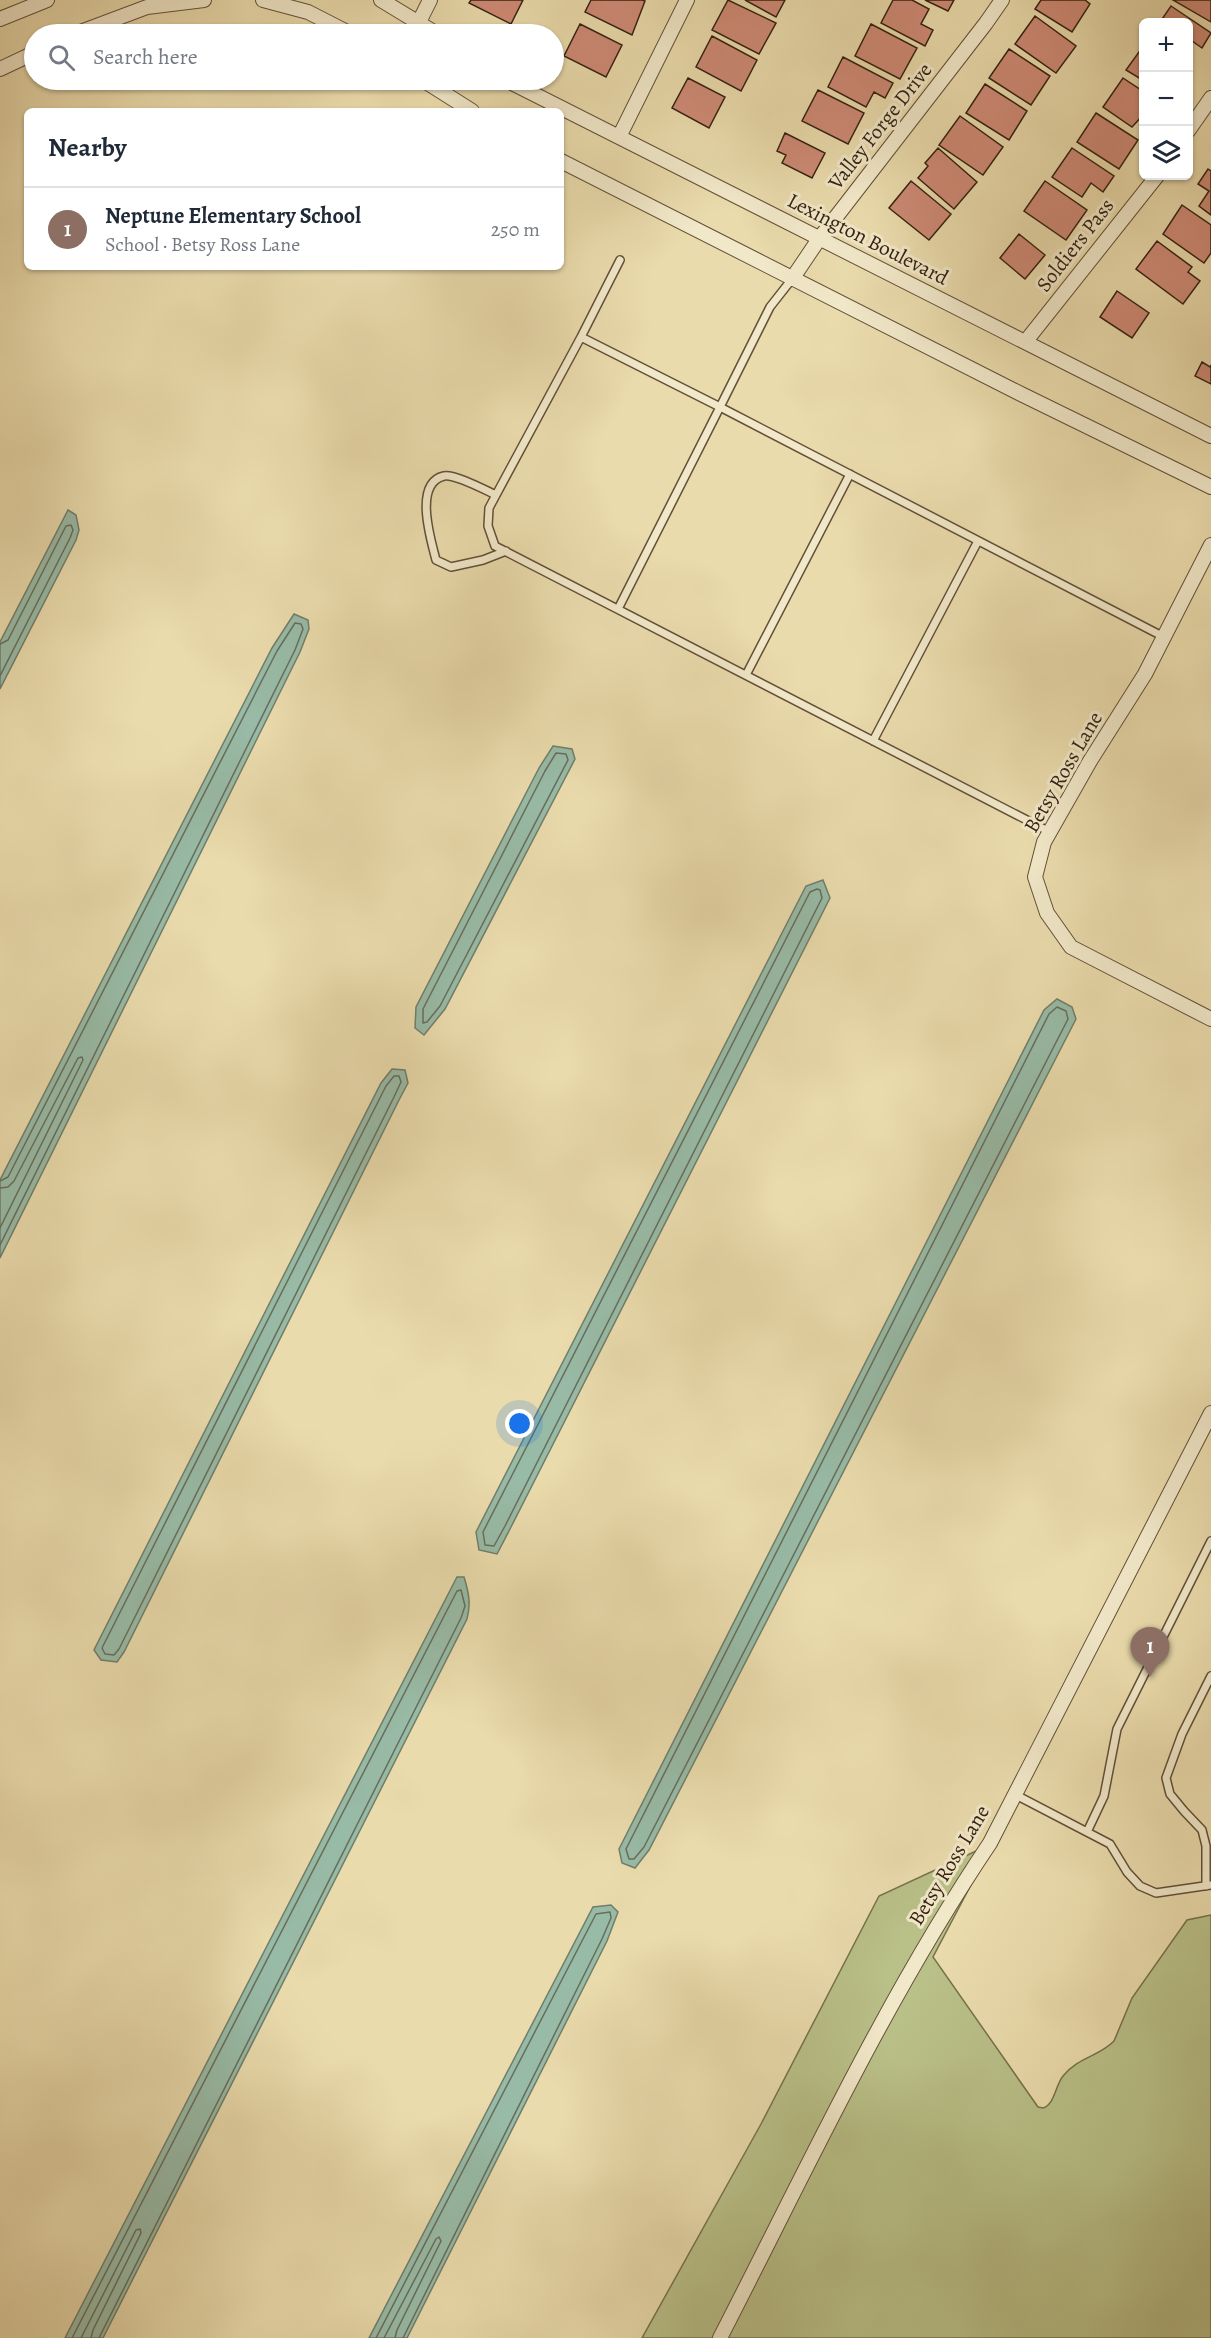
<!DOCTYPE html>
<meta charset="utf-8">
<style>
:root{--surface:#fff;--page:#f2f2f3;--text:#1f2937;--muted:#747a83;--line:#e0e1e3;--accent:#0b8043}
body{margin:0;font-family:Alegreya,serif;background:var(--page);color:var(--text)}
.controls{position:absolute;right:18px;top:18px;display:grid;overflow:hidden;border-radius:9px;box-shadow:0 2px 4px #0004}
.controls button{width:54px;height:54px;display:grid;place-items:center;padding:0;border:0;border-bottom:2px solid var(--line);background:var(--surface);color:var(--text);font:30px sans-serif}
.you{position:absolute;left:520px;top:1424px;width:21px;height:21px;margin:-15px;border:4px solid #fff;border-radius:50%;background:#1a73e8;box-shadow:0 0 0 9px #1a73e833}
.badge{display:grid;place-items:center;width:39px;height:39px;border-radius:50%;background:var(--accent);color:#fff;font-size:20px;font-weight:700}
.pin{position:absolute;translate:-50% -50px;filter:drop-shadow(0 2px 3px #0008)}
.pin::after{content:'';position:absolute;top:32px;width:21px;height:18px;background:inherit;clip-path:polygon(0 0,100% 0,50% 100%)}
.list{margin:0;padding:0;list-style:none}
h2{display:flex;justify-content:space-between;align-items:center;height:78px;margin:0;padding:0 24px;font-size:26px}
h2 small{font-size:20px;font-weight:400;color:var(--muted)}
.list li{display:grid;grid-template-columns:39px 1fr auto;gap:18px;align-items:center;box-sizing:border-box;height:84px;padding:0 24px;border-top:2px solid var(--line)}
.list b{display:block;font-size:22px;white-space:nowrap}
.list p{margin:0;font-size:20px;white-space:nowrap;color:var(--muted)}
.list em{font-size:20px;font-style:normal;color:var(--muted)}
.icon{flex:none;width:33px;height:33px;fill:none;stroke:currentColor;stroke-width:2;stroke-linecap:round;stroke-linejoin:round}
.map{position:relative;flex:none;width:1211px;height:2338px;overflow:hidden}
.search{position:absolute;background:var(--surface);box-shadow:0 2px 4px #0004;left:24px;top:24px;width:540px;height:66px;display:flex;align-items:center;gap:15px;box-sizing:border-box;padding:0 21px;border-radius:33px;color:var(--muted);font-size:22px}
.panel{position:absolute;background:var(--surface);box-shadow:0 2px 4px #0004;left:24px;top:108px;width:540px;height:162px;border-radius:9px}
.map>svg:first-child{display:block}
</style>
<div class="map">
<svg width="1211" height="2338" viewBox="0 0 1211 2338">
<rect width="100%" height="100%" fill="#eadbac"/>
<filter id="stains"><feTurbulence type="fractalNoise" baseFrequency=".00333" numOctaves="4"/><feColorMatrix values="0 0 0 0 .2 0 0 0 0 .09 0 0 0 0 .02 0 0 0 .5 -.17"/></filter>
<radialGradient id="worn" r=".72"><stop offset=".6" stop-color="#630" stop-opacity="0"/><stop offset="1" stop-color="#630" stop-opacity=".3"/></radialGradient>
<path fill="#b9c088" stroke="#76714c" stroke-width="1.5" d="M989,1845H992L933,1957L1038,2107L1043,2108C1055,2104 1055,2086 1063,2076C1078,2057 1100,2056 1114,2041L1132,1998L1187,1920L1211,1915V2338H642L761,2124L879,1896Z"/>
<path fill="#98bba7" stroke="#707e6b" stroke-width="1.5" d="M68,510L76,515L79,530L76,540L0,689V642Z
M294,614L308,620L309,629L300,652L0,1258V1180L272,648Z
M553,746L572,749L575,759L445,1009L424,1035L415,1028L416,1007L539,768Z
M823,880L830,898L510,1529L497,1554L479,1550L476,1532L806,886Z
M1057,999L1072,1007L1076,1019L649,1850L635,1868L622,1863L619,1849L1044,1010Z
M392,1069L405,1070L408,1083L399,1100L124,1652L117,1662L101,1660L94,1650L381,1083Z
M457,1577H464C469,1593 471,1604 467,1619L103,2338H65Z
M611,1905L618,1912L607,1941L407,2338H369L593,1907Z"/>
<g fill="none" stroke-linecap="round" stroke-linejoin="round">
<path stroke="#666e5c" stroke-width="1.5" d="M0,644L8,640L66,526L71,525L73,530L70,538L0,676
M556,753L566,754L568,760L440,1006L427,1022L423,1023V1009L545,771Z
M817,889L820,890L822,898L505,1526L494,1546L485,1545L483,1532L810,892Z
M1057,1007L1066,1011L1068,1019L644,1847L634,1859H629L626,1849L1049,1014Z
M394,1076H399L401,1082L394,1097L119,1649L114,1655L105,1654L102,1648L386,1086Z
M0,1181L8,1177L277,651L295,623L301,624L303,629L295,650L0,1245
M0,1188L8,1187L14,1181L78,1058L82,1057L83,1060L0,1228
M72,2338L457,1591L461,1590L465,1606L461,1618L99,2338
M81,2338L136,2230L140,2229L141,2233L93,2330L91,2338
M376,2338L596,1914L610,1912L611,1918L602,1939L403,2338
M384,2338L436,2239L439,2237L441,2241L397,2330L395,2338"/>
</g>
<path fill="#ce8a76" stroke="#342211" stroke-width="1.5" d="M471,0H523L511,24L469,3Z
M591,0H642L645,1L632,35L585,12Z
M728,0L776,23L759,54L712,30Z
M745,0H785L776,17Z
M893,0H912L929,9L921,24L933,30L925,46L881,23Z
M925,0H954L948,11Z
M1041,0H1085L1090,4L1072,32L1035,9Z
M1173,0H1211V22Z
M1171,6L1211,33L1202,48L1192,41L1188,45V22H1160Z
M1035,16L1076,46L1056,73L1015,44Z
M580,24L622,45L606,77L564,56Z
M871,24L917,48L900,79L855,56Z
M712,36L757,60L741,91L696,67Z
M1144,45V81L1126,70Z
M1009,49L1050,76L1031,105L989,78Z
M843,57L893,83L885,98L874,92L866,107L828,87Z
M688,78L725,97L709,128L672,108Z
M1123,78L1144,92V114L1132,127L1103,107Z
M985,84L1027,111L1009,140L966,113Z
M818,90L864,113L848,144L802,121Z
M1096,113L1138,140L1119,169L1077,142Z
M960,116L1003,147L983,175L939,145Z
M785,133L825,153L812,178L782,163L786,155L777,151Z
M938,148L977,182L954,209L918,178L928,166L925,163Z
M1072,148L1114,176L1103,192L1091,183L1082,197L1052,177Z
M1208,169L1211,171V215L1199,206L1209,191L1198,184Z
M911,181L951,214L929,240L889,208Z
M1045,181L1087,210L1066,240L1024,211Z
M1182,205L1211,225V253L1204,263L1163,234Z
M1019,234L1045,255L1025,279L1000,258Z
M1157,241L1192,267L1188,272L1200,281L1183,304L1136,269Z
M1117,291L1149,313L1132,338L1100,317Z
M1202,362L1210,367L1211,365V384L1195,376Z"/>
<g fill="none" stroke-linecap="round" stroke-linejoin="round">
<g stroke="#625038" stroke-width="10">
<path id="lane" d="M792,279L770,307L720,407L581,337L489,508L488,526L495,546L1050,832
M581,337L620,260
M496,495C485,490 455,474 444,476C413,483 431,540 436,560L451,567L483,560L506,551
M618,609L720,407L1164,637
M746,675L850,474
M873,741L978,541
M1014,1794L1110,1844L1127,1872L1140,1886L1156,1893L1211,1885
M1087,1832L1104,1796L1117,1729L1211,1541
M1206,1886V1846L1202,1830L1184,1811L1170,1794L1166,1778L1182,1734L1211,1676"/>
</g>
<g stroke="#625038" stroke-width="16">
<path id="street" d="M263,0L308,12L351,34
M381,0L437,34
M0,19L47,0
M75,34L147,7L204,0
M413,34L430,0
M0,69L34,53
M423,80L472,111
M506,80L1211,436
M1188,131L1211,98
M619,137L687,0
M561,161L1021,394L1211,487
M792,279L819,239L986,23L1002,0
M1026,341L1157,176
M1211,545L1145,674L1090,761L1044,842L1035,877L1047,913L1071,947L1211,1019
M720,2338C806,2171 885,1999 990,1843L1211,1413"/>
</g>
<use href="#lane" stroke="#f1e8c9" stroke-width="7"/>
<use href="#street" stroke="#f1e8c9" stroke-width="14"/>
</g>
<g text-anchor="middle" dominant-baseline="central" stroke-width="6" stroke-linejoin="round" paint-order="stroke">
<g font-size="21" fill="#342211" stroke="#f1e8c9">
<text transform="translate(880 126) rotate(-52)">Valley Forge Drive</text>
<text transform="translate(868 239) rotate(27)">Lexington Boulevard</text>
<text transform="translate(1075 245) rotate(-52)">Soldiers Pass</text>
<text transform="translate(1063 772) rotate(-60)">Betsy Ross Lane</text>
<text transform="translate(949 1865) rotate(-59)">Betsy Ross Lane</text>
</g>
</g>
<rect width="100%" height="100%" filter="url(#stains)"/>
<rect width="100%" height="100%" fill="url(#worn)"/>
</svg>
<div class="controls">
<button>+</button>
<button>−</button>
<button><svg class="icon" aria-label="layers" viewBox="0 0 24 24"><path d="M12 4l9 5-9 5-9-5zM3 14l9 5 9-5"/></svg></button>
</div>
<div class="you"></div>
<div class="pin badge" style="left:1150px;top:1677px;background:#8d6e63">1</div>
<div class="search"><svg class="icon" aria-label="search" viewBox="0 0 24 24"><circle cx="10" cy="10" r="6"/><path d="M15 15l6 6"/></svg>Search here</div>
<section class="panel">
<h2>Nearby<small></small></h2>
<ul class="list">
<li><span class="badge" style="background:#8d6e63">1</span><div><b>Neptune Elementary School</b><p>School · Betsy Ross Lane</p></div><em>250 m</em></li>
</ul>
</section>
</div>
